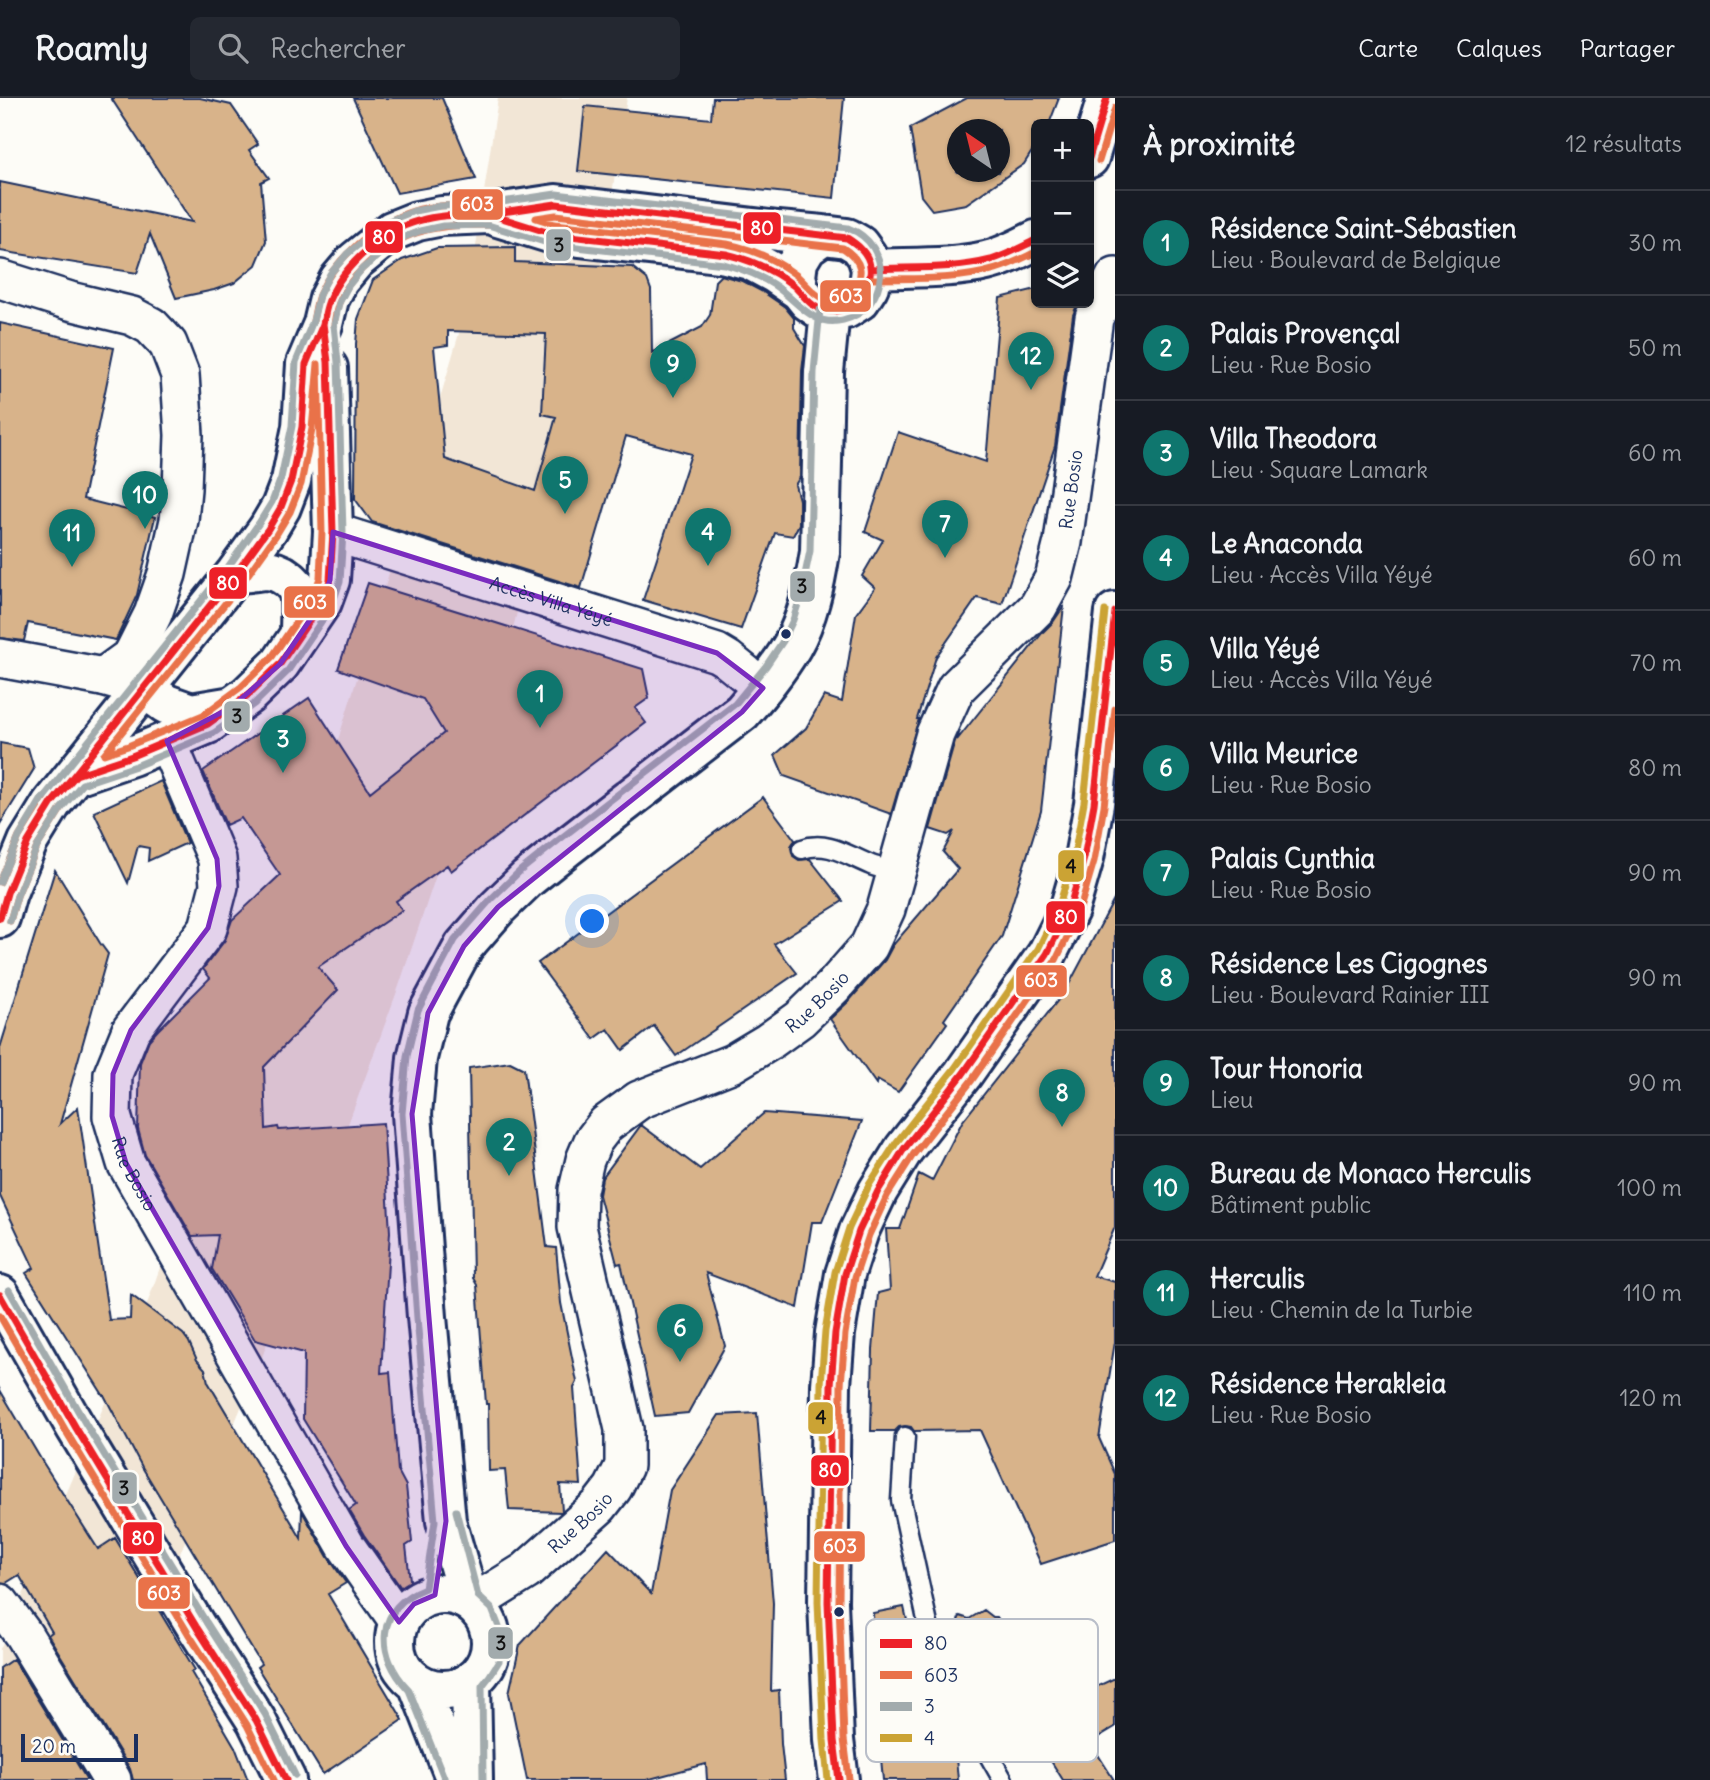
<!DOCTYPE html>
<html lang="fr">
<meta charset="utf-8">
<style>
:root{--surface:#171b24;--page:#242831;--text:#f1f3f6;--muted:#9ea1a6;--line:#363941;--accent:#0f766e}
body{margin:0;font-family:Delius,sans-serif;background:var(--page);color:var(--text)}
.controls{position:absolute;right:21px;top:21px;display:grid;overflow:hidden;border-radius:10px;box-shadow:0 2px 5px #0004}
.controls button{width:63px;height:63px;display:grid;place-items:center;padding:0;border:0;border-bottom:2px solid var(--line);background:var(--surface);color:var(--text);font:35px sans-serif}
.compass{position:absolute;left:947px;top:21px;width:63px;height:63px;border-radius:50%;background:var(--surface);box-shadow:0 2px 5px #0004;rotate:325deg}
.scale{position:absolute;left:21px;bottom:18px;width:117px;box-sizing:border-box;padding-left:7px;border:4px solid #1b2f5e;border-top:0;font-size:19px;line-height:24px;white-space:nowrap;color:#1b2f5e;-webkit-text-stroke:5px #fdfcf7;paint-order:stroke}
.you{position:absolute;left:593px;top:824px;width:24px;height:24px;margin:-18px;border:5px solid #fff;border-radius:50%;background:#1a73e8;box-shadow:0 0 0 10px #1a73e833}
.badge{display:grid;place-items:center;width:46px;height:46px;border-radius:50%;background:var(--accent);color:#fff;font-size:23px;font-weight:700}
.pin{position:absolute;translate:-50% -58px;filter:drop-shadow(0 2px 4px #0008)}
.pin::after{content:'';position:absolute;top:37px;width:24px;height:21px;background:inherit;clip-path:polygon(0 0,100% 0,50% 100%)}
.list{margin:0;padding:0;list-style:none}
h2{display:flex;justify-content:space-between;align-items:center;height:91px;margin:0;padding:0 28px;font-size:30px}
h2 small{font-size:23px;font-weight:400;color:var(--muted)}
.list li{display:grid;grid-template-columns:46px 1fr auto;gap:21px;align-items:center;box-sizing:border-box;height:105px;padding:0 28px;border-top:2px solid var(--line)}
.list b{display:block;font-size:26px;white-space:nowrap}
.list p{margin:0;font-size:23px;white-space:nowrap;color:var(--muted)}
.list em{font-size:23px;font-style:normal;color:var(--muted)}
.icon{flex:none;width:38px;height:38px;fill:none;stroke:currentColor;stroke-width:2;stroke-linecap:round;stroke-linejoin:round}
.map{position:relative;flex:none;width:1115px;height:1682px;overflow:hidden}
header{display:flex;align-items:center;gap:42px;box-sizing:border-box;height:98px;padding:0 35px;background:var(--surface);border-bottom:2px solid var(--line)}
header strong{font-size:33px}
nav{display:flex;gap:38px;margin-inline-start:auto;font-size:24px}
.search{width:490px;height:63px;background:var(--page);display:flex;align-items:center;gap:18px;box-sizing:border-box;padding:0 24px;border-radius:10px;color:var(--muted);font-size:26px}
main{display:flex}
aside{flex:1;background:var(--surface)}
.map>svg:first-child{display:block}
</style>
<header>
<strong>Roamly</strong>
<div class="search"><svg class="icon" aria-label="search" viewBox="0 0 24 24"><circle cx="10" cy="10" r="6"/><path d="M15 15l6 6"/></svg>Rechercher</div>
<nav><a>Carte</a><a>Calques</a><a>Partager</a></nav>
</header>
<main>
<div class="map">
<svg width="1115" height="1682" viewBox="0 0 1115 1682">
<rect width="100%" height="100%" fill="#fdfcf7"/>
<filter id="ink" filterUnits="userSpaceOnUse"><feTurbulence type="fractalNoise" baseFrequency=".0143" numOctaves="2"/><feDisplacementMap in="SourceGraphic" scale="14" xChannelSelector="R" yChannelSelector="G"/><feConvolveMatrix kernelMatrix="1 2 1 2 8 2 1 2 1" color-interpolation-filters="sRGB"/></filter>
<g filter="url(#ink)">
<path fill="#f2e6d6" d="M498,0H627L590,236L492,610L399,888L261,1262L85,1682H0V1551L146,1209L276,842L377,516L467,208Z"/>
<path fill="#d8b38a" stroke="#1b2f5e" stroke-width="2" fill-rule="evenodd" d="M111,0H200L231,7L258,46L249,52L269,80L261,84L266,143L256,167L234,185L214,192L176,200L150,136L137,175L0,153V84L192,124Z
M353,0H442L476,81L397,95Z
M713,0H844L834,100L578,73L585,8L711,21Z
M967,0H1059L1049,26H1036V47L1024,66L966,106L932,112L921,98L910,30ZM957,32H999V74H957Z
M515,149V164L632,169L647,181L651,192L652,255L702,229L710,217L715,183L721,177L742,183L763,194L785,209L794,220V230L805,248L802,273L800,379L795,387L799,402V426L793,438L775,435L741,531L643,502L691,356L626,338L581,490L372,424L355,401L356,246L358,221L373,182L402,162L437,150ZM448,233L546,236L542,316L556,319L535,393L445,361L434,249L448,247Z
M1036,191V205H1078L1073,217L1055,348L1002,506L977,500L936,559L917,621H919L891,716L784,678L775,657L806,630L824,598L842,604L856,516L875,490L862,478L883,442L865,434L898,334L986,364L1000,200Z
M0,225L114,250L83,401L155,419L137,497L116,542L28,525L24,543L0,540Z
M368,485L643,571L649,600L635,610L646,625L451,773L447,767L396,803L402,812L318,869L338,892L264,969L266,1031L278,1029L279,1032L383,1025L390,1134L381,1275L390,1274L398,1373L406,1388L412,1444L406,1448L413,1507L364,1437L349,1412L356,1407L303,1321L304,1255L255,1242L212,1171L218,1137L192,1138L145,1057L138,1031L140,965L149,942L158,932L210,880L203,871L225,842L232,822L280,777L241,720L226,727L203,673L309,600L370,694L444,635L423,601L338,571Z
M1064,508L1041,713L1002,838L944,922L947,925L898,994L877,982L876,986L830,921L849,903L885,862L893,847L958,771L943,754L954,733L948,737L930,731L955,643L960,632L957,642L1043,534L1053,524Z
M0,645L28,650L34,671L0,726Z
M161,683L187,745L148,763L149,750L138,748L128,785L94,714Z
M763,699L795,742L791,748L793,758L799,762L810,761L843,803L774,846L797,875L676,958L654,928L623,952L608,931L594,941L538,865Z
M55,772L100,845L108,856L60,1026L78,1009L109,1222L130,1221L131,1197L183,1236L189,1244L197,1262L205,1271L208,1284L301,1440L302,1413L328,1459L346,1485L328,1496L403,1622L323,1676L257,1569L261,1566L142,1369L104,1297H103L26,1175L34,1170L0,1098V950Z
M1115,800V1129L1094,1178L1115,1184V1244L1099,1340L1115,1376V1442L1041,1466L980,1332L914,1333L911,1329L905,1328L899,1329L895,1333H871L873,1252L878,1195L890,1192L886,1131H900L919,1076L932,1083L962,1024L1066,892Z
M510,964L524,971L547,1149L556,1150L561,1205L577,1284L574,1290L581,1387L560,1386L562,1413L561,1414L509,1412L505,1372L489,1373L488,1306H486L477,1187L473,1180L469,970Z
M764,1015L862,1023L822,1124H812L798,1210L706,1175L725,1248L688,1315L655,1318L621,1165L617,1166L599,1097L602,1080L641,1027L700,1071Z
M0,1292L42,1363L98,1451L115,1440L195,1572L191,1574L235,1649L248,1682H133L130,1671L48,1537L52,1534L19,1477L6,1485L0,1484Z
M757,1315L773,1505L771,1593L779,1592L781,1646L785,1682H707L706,1666L646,1682H527L509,1595L520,1547L608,1451L651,1496L670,1392L719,1317Z
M904,1509L924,1598L934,1575L945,1604L952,1616L958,1682H883L876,1606L873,1515Z
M984,1512L993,1519H997L1006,1532L1019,1528L1031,1557L962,1584L947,1547L960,1518L969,1521Z
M13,1561L87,1682H0V1570Z
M1115,1580V1629L1090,1644L1114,1682H1063L1025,1622Z"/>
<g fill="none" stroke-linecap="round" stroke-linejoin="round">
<g stroke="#1b2f5e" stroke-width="23">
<path id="service" d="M802,751C828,742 848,758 871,767C879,770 889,772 897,775
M905,1339L901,1402L929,1531L956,1600L1003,1682"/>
</g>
<g stroke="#1b2f5e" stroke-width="42">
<g id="minor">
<path d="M0,181L70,203L132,218L151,228L168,246L180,277L184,337L182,391L179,422L167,476L153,516L132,558L103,579"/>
<path id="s1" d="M333,434L717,555L727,561L763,590"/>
<path d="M0,560L103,579L124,585"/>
<path id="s2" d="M167,643L217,761L219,788L208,830L131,932L113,976L112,1018L126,1065L346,1448L399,1524"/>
<path d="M0,1505L23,1536L112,1682"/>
<path id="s3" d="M473,1506L526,1473L572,1432L599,1408L613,1390L624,1368V1331L577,1129L578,1092L585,1062L593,1043L606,1026L639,1002L733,965L768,944L800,921L833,889L869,848L886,811L935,636L956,590L1038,509L1054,480L1063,444L1094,220L1115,179"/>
</g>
</g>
<g stroke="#1b2f5e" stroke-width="44">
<path id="tertiary" d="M395 1544a48 48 0 1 1 96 0a48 48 0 1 1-96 0Z
M469,1503L446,1423L427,1219L412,1016L417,960L428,915L464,848L498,809L527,781L567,749L742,614C760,593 778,572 792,548C808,520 815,486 820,454L824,274L830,213
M471,1584L473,1682
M418,1586L456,1682"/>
</g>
<g stroke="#1b2f5e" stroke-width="44">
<path id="secondary" d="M1089,60L1107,0
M498,119L553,136L726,156L750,162L774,175L800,193
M871,171C906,169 953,171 986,163C1004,159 1020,150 1036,142
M236,475C245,475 255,473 264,472C281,472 299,485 300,502C301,513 300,525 300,536
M145,591L166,606L191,615L227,609
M76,677L132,658L208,626L248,597L280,566L322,504L330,482L333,434L328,270
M0,820L7,795L28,744L52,705L236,475L268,431L281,409L291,383L302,329L306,266L323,226L329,201L339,182L355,163L392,133L417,123L442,118L489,116L556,106L778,133L823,137L847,140L859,147L867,158L871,171L869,188L860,202L846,211L830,213L818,210L808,203L800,193L796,179L798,163L807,148L823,137
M0,1197L76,1330L197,1530L256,1622L286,1682
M839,1682L834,1642L828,1504L831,1287L835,1235L845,1176L859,1133L878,1093L904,1051L963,976L1047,856L1069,812L1084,760L1094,706L1115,514"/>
</g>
<use href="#service" stroke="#fdfcf7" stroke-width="18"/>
<use href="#minor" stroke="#fdfcf7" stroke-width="37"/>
<use href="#tertiary" stroke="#fdfcf7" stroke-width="38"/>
<use href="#secondary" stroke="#fdfcf7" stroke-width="38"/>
<g stroke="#fdfcf7" stroke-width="12">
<path id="bus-1" d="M1089,60L1107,0
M556,106L847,140C858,147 868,155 870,168C874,196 844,222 818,210C808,206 802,195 794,188C774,172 751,162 726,156L553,136L489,116Z
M871,171C910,169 952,172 991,162C1007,157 1021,149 1036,142
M323,226C325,217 326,208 330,200C344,167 384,132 418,123C441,116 465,117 489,116
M52,705L236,475L268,431L281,409L291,383L302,329L306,266L323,226
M52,705L76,677L132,658L208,626L248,597L280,566L322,504L330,482L333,434L328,264L323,226
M0,820L7,795L28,744L52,705
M0,1197L76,1330L197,1530L256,1622L286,1682
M839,1682L834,1642L828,1504L831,1287L835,1235L845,1176L859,1133L878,1093L904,1051L963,976L1047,856L1069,812L1084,760L1094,706L1115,514"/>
</g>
<g stroke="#fdfcf7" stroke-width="12">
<path id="bus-2" d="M1099,63L1115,10
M556,117L843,150C851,155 858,161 860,171C862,189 843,207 825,201C814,198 805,184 796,177C775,161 752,151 727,146L555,126L536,120Z
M871,181C913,180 956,183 996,171C1010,167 1023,160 1036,154
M313,223C315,214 316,205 319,197C334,161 377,124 413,113C437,106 463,107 488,106
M334,227C335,220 336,212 339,205C350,175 392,140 423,133C444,127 466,127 488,127
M318,266L322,434L320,480L313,499L272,559L241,589L203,617L128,648L104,656L244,482L276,437L290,414L301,386L312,331Z
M0,784L19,739L44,699
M10,823L17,798L37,749L61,711
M0,1218L67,1335L188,1535L247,1627L274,1682
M849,1681L844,1641L839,1504L841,1287L845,1236L855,1179L869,1137L887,1098L913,1057L972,982L1056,862L1078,817L1094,763L1104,708L1115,611"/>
</g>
<g stroke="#fdfcf7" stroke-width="12">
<path id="bus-3" d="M0,784L19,739L43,699
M10,823L17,798L37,749L61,711L82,686L136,668L214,635L254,606L287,574L331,509L340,484L343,434L338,264L334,227L339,205L348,188L362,171L397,142L420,133L443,128L488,127L551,146L724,166C742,171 759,177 774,187C797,202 812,230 843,222C890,210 894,147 848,130L556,96L488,106L440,108L414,113L386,124L347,156L330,176L319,197L313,223L296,264L292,328L281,380L272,404L259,425L228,469L44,699
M9,1192L85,1325L206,1524L265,1616L295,1677
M456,1413L478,1498L492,1511L499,1529L501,1546L499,1563L489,1579L482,1588L483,1682
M445,1682L409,1592C374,1556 376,1509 425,1490L435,1423L417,1220L402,1016L407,958L418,912L455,842L491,801L520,773L560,741L735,606L766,568L783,543L793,522L800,500L810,453L814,274L820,212"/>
</g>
<g stroke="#fdfcf7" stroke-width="12">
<path id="bus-4" d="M828,1682L824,1642L818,1504L821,1286L825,1233L835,1174L849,1130L869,1087L896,1045L955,970L1038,851L1059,808L1074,758L1084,704L1105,513"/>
</g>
<use href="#bus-1" stroke="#ed2028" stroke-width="7"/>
<use href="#bus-2" stroke="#e97249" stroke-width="7"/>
<use href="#bus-3" stroke="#a2abad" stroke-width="7"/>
<use href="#bus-4" stroke="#cba334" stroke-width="7"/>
</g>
</g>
<path fill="#7b2cbf" fill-opacity="0.2" stroke="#7b2cbf" stroke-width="5" stroke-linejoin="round" d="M333,434L717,555L763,590L742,614L498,809L464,848L428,915L412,1016L446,1423L435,1497L414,1506L399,1524L346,1448L126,1065L112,1018L113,976L131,932L208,830L219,788L217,761L167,643L232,609L280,566L322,504L330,482Z"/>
<g fill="#1b2f5e" stroke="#fdfcf7" stroke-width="2.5">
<circle cx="786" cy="536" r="6"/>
<circle cx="839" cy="1514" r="6"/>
</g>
<g text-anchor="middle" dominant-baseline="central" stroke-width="5" stroke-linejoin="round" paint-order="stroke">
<g font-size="18" fill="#1b2f5e" stroke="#fdfcf7">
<text stroke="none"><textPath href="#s3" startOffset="1396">Rue Bosio</textPath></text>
<text stroke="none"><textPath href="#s1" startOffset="229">Accès Villa Yéyé</textPath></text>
<text stroke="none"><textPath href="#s3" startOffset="808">Rue Bosio</textPath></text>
<text stroke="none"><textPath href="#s2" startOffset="478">Rue Bosio</textPath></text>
<text stroke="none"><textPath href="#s3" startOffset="135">Rue Bosio</textPath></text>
</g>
</g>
<rect x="866" y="1521" width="232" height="143" rx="10" fill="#fdfcf7" stroke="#b9bec9" stroke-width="2"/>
<rect x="880" y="1541" width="32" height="9" fill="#ed2028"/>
<rect x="880" y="1573" width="32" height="8" fill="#e97249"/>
<rect x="880" y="1604" width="32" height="9" fill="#a2abad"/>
<rect x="880" y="1636" width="32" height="8" fill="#cba334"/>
<g font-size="19" fill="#1b2f5e">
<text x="924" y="1552">80</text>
<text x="924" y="1584">603</text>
<text x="924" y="1615">3</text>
<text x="924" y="1647">4</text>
</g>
<g stroke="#fdfcf7" stroke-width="2.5">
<rect x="451" y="90" width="53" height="33" rx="7" fill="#e97249"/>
<rect x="742" y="113" width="40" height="34" rx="7" fill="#ed2028"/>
<rect x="364" y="122" width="40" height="34" rx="7" fill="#ed2028"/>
<rect x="545" y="130" width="27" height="34" rx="7" fill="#a2abad"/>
<rect x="819" y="181" width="53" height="34" rx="7" fill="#e97249"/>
<rect x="208" y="468" width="40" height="34" rx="7" fill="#ed2028"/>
<rect x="789" y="472" width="27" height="33" rx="7" fill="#a2abad"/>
<rect x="283" y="487" width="53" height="34" rx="7" fill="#e97249"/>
<rect x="223" y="602" width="28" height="33" rx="7" fill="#a2abad"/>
<rect x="1057" y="751" width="28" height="34" rx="7" fill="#cba334"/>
<rect x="1045" y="802" width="41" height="34" rx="7" fill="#ed2028"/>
<rect x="1015" y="866" width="53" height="34" rx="7" fill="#e97249"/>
<rect x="807" y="1303" width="27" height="34" rx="7" fill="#cba334"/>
<rect x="810" y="1356" width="40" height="33" rx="7" fill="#ed2028"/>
<rect x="111" y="1373" width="27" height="34" rx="7" fill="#a2abad"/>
<rect x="122" y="1423" width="41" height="34" rx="7" fill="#ed2028"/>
<rect x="813" y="1432" width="53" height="33" rx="7" fill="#e97249"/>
<rect x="137" y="1478" width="54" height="34" rx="7" fill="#e97249"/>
<rect x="487" y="1528" width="27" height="34" rx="7" fill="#a2abad"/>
</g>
<g font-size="19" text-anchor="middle" font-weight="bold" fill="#fff">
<text x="477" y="113">603</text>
<text x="762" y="137">80</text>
<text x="384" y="146">80</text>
<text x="846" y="205">603</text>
<text x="228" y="492">80</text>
<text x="310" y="511">603</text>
<text x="1066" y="826">80</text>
<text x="1041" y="889">603</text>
<text x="830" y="1379">80</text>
<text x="143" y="1447">80</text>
<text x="840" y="1455">603</text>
<text x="164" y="1502">603</text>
</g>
<g font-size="19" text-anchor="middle" font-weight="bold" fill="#111">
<text x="559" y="154">3</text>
<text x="802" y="495">3</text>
<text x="237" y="625">3</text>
<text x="1071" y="775">4</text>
<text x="821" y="1326">4</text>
<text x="124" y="1397">3</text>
<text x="501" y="1552">3</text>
</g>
</svg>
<div class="controls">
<button>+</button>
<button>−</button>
<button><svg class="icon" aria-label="layers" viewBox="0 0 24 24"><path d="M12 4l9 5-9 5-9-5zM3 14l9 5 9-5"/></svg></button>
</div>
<svg class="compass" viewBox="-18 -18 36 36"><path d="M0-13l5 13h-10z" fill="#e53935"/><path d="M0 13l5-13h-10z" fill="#9ea1a6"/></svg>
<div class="scale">20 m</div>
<div class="you"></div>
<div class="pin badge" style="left:540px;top:630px">1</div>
<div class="pin badge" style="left:509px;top:1078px">2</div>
<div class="pin badge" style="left:283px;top:675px">3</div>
<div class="pin badge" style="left:708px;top:468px">4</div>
<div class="pin badge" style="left:565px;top:416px">5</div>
<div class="pin badge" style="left:680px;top:1264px">6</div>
<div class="pin badge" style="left:945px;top:460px">7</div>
<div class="pin badge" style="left:1062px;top:1029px">8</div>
<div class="pin badge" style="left:673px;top:300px">9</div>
<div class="pin badge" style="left:145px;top:431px">10</div>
<div class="pin badge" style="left:72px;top:469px">11</div>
<div class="pin badge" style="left:1031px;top:292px">12</div>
</div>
<aside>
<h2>À proximité<small>12 résultats</small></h2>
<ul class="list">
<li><span class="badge">1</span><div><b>Résidence Saint-Sébastien</b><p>Lieu · Boulevard de Belgique</p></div><em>30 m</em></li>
<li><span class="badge">2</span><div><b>Palais Provençal</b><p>Lieu · Rue Bosio</p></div><em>50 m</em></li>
<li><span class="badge">3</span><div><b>Villa Theodora</b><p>Lieu · Square Lamark</p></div><em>60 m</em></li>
<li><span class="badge">4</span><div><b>Le Anaconda</b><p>Lieu · Accès Villa Yéyé</p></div><em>60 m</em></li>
<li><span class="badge">5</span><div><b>Villa Yéyé</b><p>Lieu · Accès Villa Yéyé</p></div><em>70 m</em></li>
<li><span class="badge">6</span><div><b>Villa Meurice</b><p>Lieu · Rue Bosio</p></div><em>80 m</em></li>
<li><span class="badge">7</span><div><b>Palais Cynthia</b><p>Lieu · Rue Bosio</p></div><em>90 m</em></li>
<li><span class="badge">8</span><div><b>Résidence Les Cigognes</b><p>Lieu · Boulevard Rainier III</p></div><em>90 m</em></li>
<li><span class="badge">9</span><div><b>Tour Honoria</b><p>Lieu</p></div><em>90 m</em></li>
<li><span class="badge">10</span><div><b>Bureau de Monaco Herculis</b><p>Bâtiment public</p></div><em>100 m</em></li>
<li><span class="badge">11</span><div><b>Herculis</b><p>Lieu · Chemin de la Turbie</p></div><em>110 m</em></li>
<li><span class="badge">12</span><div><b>Résidence Herakleia</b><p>Lieu · Rue Bosio</p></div><em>120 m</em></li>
</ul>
</aside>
</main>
